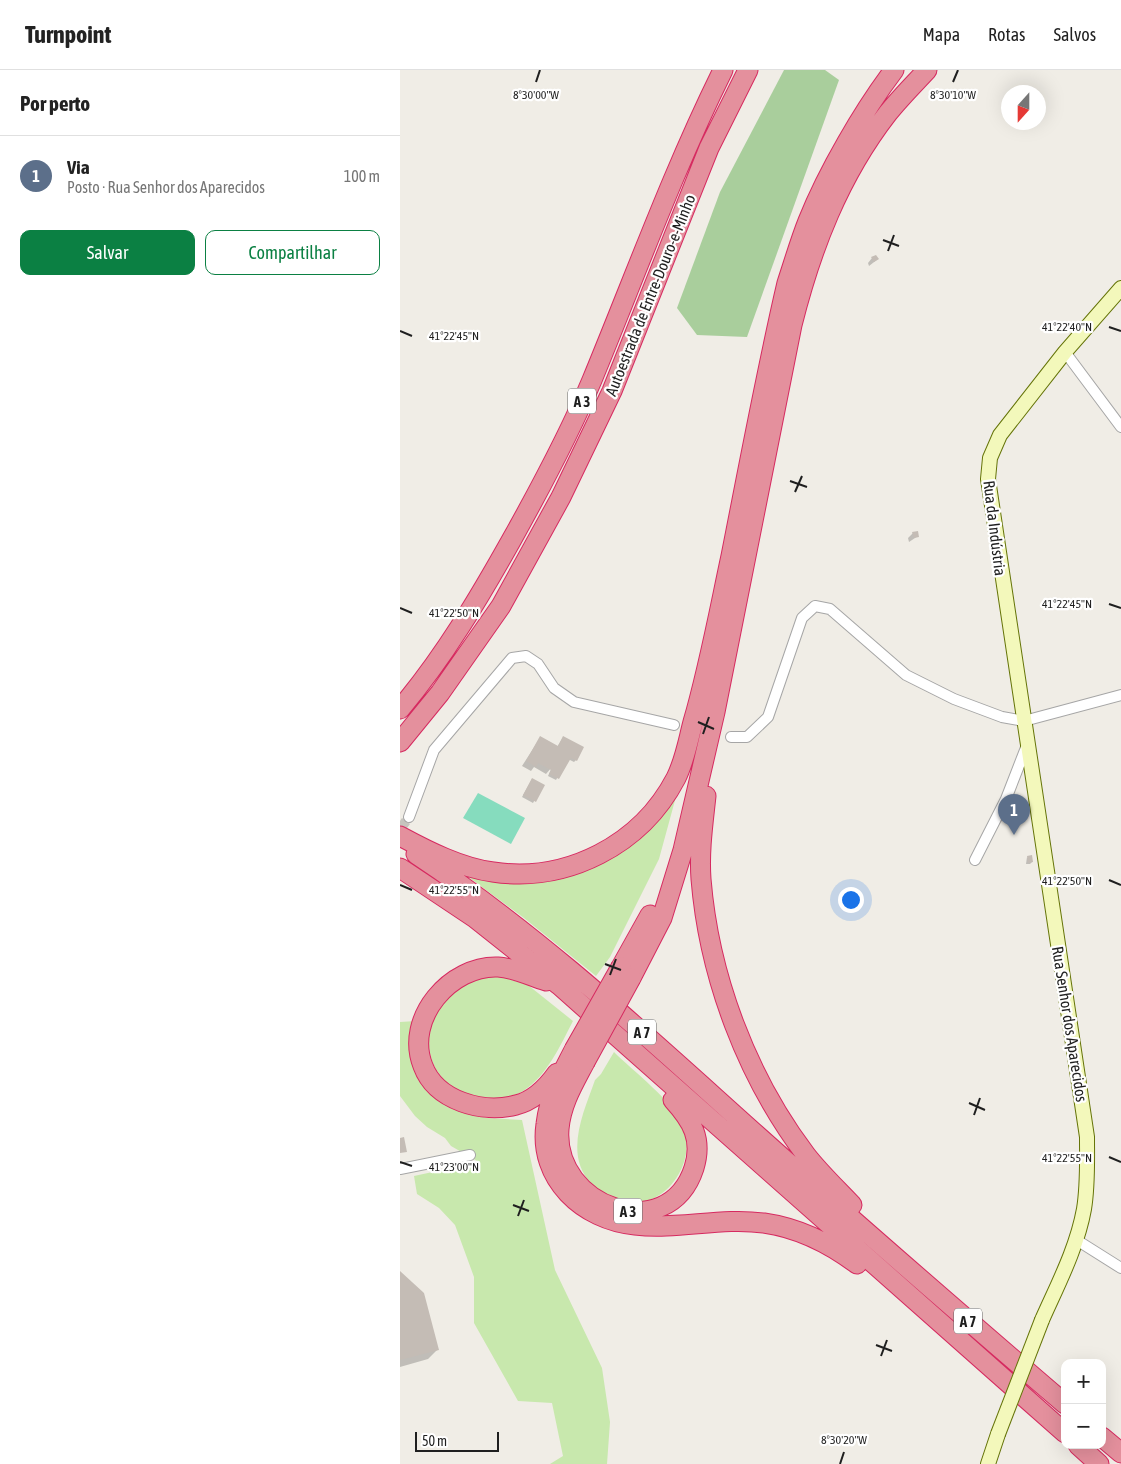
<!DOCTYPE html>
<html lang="pt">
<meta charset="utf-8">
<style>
:root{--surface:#fff;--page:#f6f6f6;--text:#222;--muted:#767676;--line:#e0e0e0;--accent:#0b8043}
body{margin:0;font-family:"Asap Condensed",sans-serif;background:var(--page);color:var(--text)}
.controls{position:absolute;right:15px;bottom:15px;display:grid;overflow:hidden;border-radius:10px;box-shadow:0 5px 20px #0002}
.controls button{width:45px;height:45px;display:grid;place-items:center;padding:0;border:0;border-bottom:1px solid var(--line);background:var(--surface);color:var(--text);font:25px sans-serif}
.compass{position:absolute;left:601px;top:15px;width:45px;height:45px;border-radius:50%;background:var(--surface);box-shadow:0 5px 20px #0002;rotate:201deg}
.scale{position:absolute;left:15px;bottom:12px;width:84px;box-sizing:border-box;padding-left:5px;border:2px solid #1f1f1f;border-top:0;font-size:14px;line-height:18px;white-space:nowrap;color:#1f1f1f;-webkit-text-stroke:4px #fff;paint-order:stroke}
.you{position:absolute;left:450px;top:829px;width:18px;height:18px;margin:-12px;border:4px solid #fff;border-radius:50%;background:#1a73e8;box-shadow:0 0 0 8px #1a73e833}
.badge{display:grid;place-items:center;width:32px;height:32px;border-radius:50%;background:var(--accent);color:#fff;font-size:16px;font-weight:700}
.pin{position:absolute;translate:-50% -41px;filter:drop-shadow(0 1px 2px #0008)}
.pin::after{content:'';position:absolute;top:26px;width:18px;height:15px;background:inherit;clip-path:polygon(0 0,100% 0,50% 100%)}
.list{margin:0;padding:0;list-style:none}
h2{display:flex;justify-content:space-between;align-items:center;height:65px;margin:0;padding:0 20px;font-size:21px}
h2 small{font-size:16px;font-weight:400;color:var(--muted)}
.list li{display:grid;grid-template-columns:32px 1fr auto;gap:15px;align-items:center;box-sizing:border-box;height:80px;padding:0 20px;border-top:1px solid var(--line)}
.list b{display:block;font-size:19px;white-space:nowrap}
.list p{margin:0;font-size:16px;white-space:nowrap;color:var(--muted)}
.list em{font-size:16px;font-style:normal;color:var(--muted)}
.actions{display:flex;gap:10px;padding:15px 20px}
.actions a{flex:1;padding:11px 0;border:1px solid var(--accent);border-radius:10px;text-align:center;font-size:18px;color:var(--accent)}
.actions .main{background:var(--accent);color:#fff}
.map{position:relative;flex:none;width:721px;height:1394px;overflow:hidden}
header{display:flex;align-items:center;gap:30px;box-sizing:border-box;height:70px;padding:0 25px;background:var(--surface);border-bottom:1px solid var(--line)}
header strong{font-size:24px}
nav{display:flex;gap:28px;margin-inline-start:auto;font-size:18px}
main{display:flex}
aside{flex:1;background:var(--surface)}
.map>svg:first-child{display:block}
</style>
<header>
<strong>Turnpoint</strong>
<nav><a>Mapa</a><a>Rotas</a><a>Salvos</a></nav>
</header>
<main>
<aside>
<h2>Por perto<small></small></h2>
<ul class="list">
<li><span class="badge" style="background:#5c6f8a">1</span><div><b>Via</b><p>Posto · Rua Senhor dos Aparecidos</p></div><em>100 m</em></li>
</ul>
<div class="actions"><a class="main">Salvar</a><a>Compartilhar</a></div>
</aside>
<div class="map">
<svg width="721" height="1394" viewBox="0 0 721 1394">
<rect width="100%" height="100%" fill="#f0ede6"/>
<path fill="#c8e8ad" d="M280,712L259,789L210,887L196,906L124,848L67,806C121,819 165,815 213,787C228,778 244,768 255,754C266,741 273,727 280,712Z
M95,905L128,915L173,951C160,976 147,1006 123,1021C110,1029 97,1030 82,1028C23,1020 11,954 56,918C67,910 82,907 95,905Z
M16,951L17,993L60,1038L86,1048L122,1050L155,1200L202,1298L210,1352L207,1394H150L163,1386L152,1333L118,1331L74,1253V1207L55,1155L39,1138L17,1124L14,1106L79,1092L51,1076L45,1068L27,1057L15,1046L0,1026V952Z
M214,982C231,999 276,1034 284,1056C293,1082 280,1114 256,1127C225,1145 183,1120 178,1087C174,1061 187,1033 195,1010L201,1004Z"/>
<path fill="#a9ce9c" d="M384,0H425L439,10L347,267L297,265L277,238L320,122Z"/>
<path fill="#86dcbe" d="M78,723L125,748L111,774L63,748Z"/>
<path fill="#0003" d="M472,188L478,189L469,196L468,193Z
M513,463L518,466L509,472L508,468Z
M140,668L157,677L162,669L176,690L174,692L168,689L156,710L148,706L152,697L146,704L134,697L131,701L122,696Z
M132,709L143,715L133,733L122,727Z
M627,787L632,792L630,794H626Z
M0,1202L37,1280L28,1289L0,1297Z"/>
<path fill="#c4bcb5" d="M476,185L479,189L474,192L471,187Z
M518,461L519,467L514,468L512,462Z
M140,666L158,676L163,666L184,677L177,691L171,688L159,709L149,704L151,700L138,693L136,697L126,691Z
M132,708L145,715L136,732L123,725Z
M632,785L633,792L628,793L627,786Z
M4,1067L7,1082L0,1083V1068Z
M0,1201L24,1223L39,1280L0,1290Z"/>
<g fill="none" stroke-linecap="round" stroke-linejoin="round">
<path stroke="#c6c4be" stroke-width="10" stroke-dasharray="10 5" stroke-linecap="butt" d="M0,759L9,747"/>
<g stroke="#a6a6a6" stroke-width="12">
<path id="street" d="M665,282L721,357
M331,667H347L368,647L402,548L415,536L430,539L506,605L554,629L602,647L624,651L721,625
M9,747L34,680L112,588L126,586L138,594L154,618L174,632L274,655
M575,790L606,729L627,675
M0,1099L70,1085
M675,1169L721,1198"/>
</g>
<g stroke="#657408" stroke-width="16">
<path id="secondary" d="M642,1250C658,1214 677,1178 684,1139C688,1115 687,1091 687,1067L588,409L590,388L600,365L665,282L721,218
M588,1394L598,1364"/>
</g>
<g stroke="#d62a60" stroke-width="21">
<path id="highway" d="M0,639C44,587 79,528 112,469C141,417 169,365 192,310C235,206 273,101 323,0
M0,672L40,623L101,536L161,427L212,321L309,78L348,0
M306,726C303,754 299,782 301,809C309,907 347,1007 406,1085C420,1103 437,1119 452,1135
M0,766C28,781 61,798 93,802C167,813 241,775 276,708C285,690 288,671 293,652C309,597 319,542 331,486C349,395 366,303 387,213C394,192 400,171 408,151C427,103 463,41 494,0
M16,784C137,864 242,962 349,1058C453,1151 559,1243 665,1334
M0,798L75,848L159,915L665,1363
M221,897L250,845
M231,908L262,848L283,780L315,642L392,255C411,179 439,106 488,43C500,28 514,14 527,0
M146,911C130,906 115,898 98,897C51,895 4,948 23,996C36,1031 83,1044 116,1035C133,1031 147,1017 157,1003
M174,980C162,1003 149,1027 146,1054C138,1109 183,1150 235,1155C278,1160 321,1147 364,1153C399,1158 429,1173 457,1194
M185,992C174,1013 161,1034 159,1059C153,1137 268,1178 294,1098C303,1069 292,1051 273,1030
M702,1367L721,1383
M678,1375L699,1394"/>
</g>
<use href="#street" stroke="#fff" stroke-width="10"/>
<use href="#secondary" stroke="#f3f8bb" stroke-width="14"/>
<use href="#highway" stroke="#e4909d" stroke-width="19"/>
<g stroke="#657408" stroke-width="16" stroke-linecap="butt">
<path id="secondary-bridge" d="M598,1364L642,1250"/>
</g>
<g stroke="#d62a60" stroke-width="21" stroke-linecap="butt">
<path id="highway-bridge" d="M174,980L221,897
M185,992L231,908"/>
</g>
<use href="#secondary-bridge" stroke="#f3f8bb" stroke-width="14"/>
<use href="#highway-bridge" stroke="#e4909d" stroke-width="19"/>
</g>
<path fill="none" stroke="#1f1f1f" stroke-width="2" d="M136,12L140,0M553,12L558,0M483,170L499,176M488,181L494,165M709,257L721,261M0,261L12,266M390,411L407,417M395,422L402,406M709,534L721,538M0,538L12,543M298,652L314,659M303,664L309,647M709,810L721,815M0,815L12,820M205,894L221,900M210,905L216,889M569,1033L585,1040M574,1045L580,1028M709,1087L721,1092M0,1092L12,1096M113,1135L129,1141M118,1146L124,1130M476,1275L492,1281M481,1286L487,1270M440,1394L444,1382"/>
<g text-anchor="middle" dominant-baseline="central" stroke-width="4.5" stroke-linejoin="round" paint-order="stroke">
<g fill="#fff" stroke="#626262" stroke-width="1">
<rect x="168" y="318.5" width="28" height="25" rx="4"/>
<rect x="228" y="949.5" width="28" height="25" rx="4"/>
<rect x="214" y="1128.5" width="28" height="25" rx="4"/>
<rect x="554" y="1238.5" width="28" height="25" rx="4"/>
</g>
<g font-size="15" font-weight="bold" fill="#1f1f1f">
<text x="182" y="331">A 3</text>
<text x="242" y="962">A 7</text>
<text x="228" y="1141">A 3</text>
<text x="568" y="1251">A 7</text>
</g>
<g font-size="16" fill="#1f1f1f" stroke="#fff">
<text transform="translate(250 225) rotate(-68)">Autoestrada de Entre-Douro-e-Minho</text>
<text transform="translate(595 458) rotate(83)">Rua da Indústria</text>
<text transform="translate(670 954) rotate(81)">Rua Senhor dos Aparecidos</text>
</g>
</g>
<g font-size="12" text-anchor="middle" fill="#1f1f1f" stroke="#fff" stroke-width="4.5" stroke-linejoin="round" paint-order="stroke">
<text x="136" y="29">8°30'00"W</text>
<text x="553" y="29">8°30'10"W</text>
<text x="667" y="261">41°22'40"N</text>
<text x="54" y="270">41°22'45"N</text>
<text x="667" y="538">41°22'45"N</text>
<text x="54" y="547">41°22'50"N</text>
<text x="667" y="815">41°22'50"N</text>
<text x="54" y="824">41°22'55"N</text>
<text x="667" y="1092">41°22'55"N</text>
<text x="54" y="1101">41°23'00"N</text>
<text x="444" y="1374">8°30'20"W</text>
</g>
</svg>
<div class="controls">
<button>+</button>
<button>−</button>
</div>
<svg class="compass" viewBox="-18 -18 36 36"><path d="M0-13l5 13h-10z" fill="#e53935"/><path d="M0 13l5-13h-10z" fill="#767676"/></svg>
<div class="scale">50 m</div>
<div class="you"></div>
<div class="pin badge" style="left:614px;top:765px;background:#5c6f8a">1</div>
</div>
</main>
